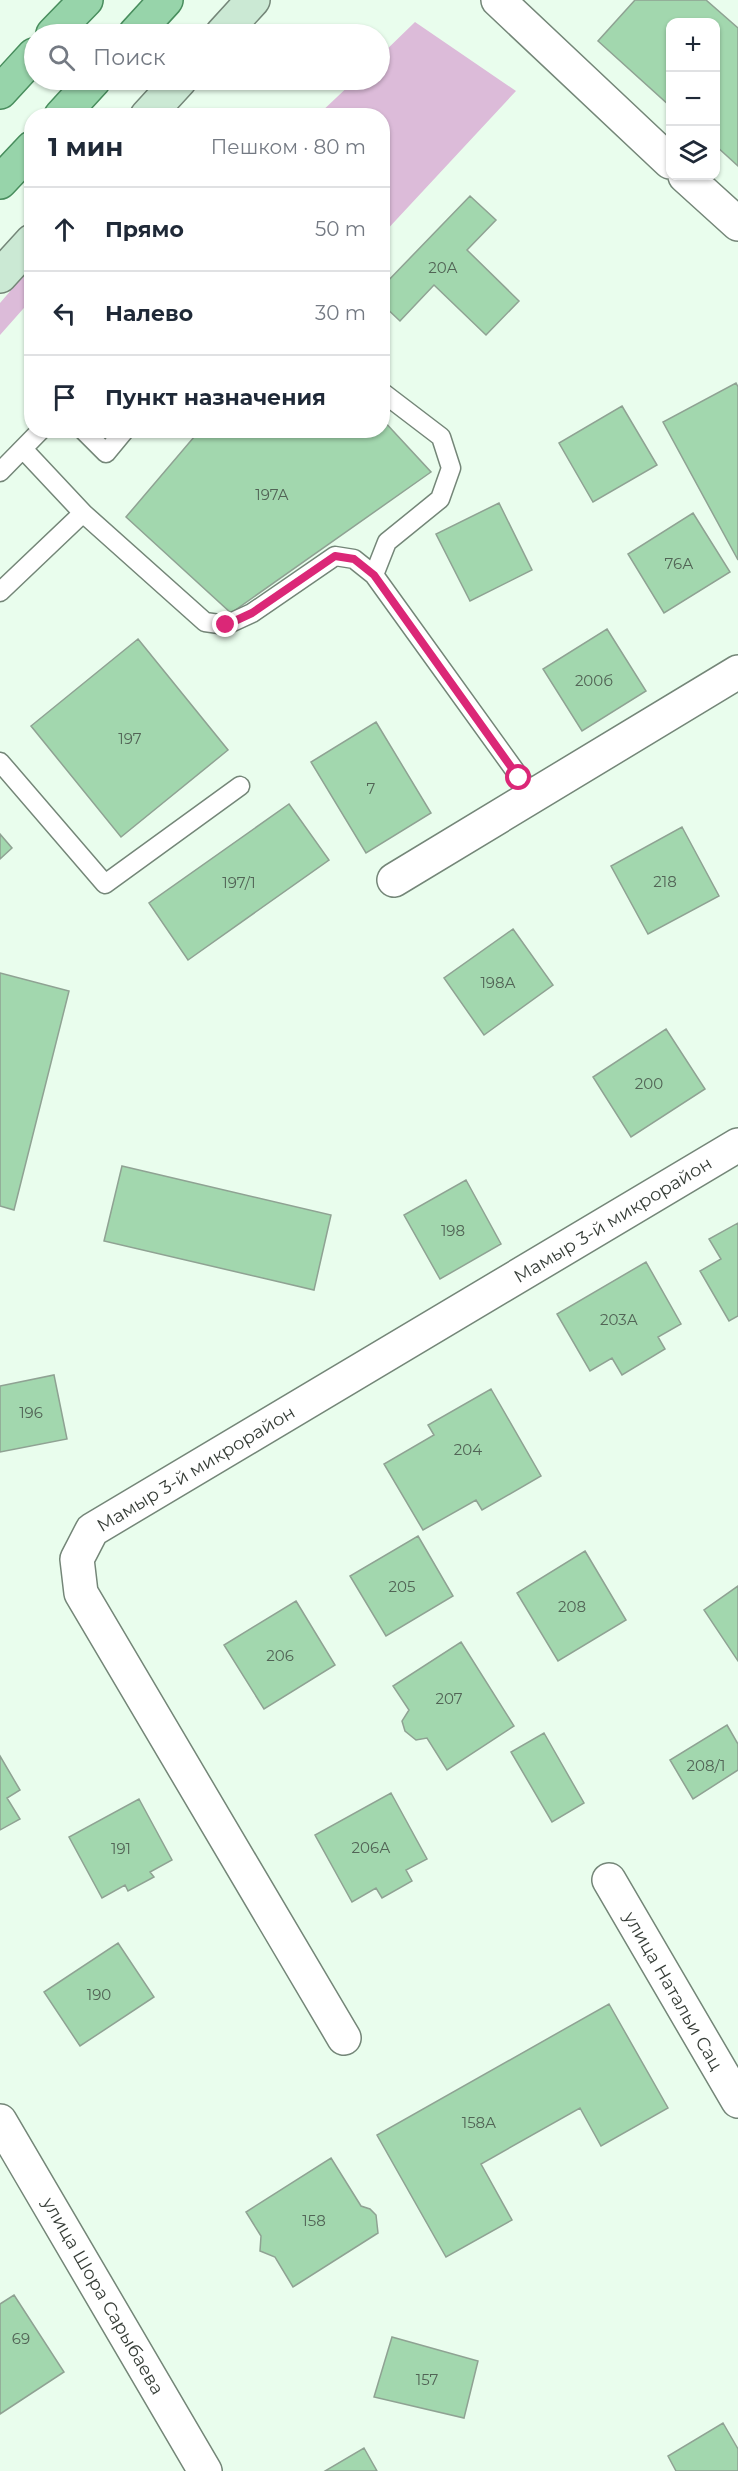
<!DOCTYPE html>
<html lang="ru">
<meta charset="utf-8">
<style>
:root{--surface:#fff;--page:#f6f6f7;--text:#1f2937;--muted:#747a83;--line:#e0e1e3}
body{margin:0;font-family:Montserrat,sans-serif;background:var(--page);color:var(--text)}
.controls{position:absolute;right:18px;top:18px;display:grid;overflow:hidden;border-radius:12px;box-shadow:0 2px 4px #0004}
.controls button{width:54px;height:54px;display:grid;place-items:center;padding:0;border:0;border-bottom:2px solid var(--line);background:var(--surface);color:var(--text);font:30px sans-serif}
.stop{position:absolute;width:18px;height:18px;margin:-14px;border:4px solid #db2777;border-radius:50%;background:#fff}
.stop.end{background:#db2777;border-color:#fff;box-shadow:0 2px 6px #0008}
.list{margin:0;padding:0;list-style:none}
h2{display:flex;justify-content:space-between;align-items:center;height:78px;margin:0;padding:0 24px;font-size:26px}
h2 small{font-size:20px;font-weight:400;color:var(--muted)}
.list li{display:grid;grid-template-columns:39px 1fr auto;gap:18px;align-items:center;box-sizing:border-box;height:84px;padding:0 24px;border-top:2px solid var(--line)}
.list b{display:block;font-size:22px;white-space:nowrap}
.list em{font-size:20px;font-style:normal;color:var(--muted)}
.icon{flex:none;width:33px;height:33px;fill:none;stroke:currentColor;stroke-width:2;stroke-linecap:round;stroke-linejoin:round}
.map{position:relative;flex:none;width:738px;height:2471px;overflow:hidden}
.search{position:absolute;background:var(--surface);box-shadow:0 2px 4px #0004;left:24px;top:24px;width:366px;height:66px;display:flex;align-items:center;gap:15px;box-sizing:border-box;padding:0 21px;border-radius:33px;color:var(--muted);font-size:22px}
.panel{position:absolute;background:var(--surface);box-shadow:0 2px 4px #0004;left:24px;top:108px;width:366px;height:330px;border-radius:24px}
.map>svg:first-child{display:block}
</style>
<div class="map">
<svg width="738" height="2471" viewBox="0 0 738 2471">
<rect width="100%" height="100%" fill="#e9fded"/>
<path fill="#dcbbd9" d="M415,22L516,91L383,234L382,116L318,115L355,80H380V56Z
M31,267V300L0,335V303Z"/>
<path fill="#a2d7ae" stroke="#8fa293" stroke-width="1.5" d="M635,0H706L738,28V166L716,146V22H670V106L598,41Z
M470,196L496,220L467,250L519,301L486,335L434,285L400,321L382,304V287Z
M736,383L738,387V560L663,422Z
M622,406L657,465L593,502L559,443Z
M382,419L431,472L231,613L126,517L200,430H382Z
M499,503L532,570L470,601L436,534Z
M693,513L730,572L664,613L628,554Z
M607,629L646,691L582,731L543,669Z
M138,639L228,750L121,837L31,726Z
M376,722L431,813L366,853L311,762Z
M289,804L329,860L188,960L149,903Z
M682,827L719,896L648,934L611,866Z
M0,834L12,848L0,859Z
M513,929L553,985L484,1035L444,978Z
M0,973L69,991L14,1210L0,1206Z
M666,1029L705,1089L631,1137L593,1077Z
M122,1166L331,1215L314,1290L104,1241Z
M466,1180L501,1244L440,1279L404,1215Z
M738,1223V1316L729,1321L700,1271L721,1259L709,1239Z
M646,1262L681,1324L658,1337L665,1349L622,1375L612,1358L590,1371L557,1314Z
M54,1375L67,1439L0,1452V1386Z
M491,1389L541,1476L482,1510L476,1500L423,1530L384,1464L434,1435L428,1425Z
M418,1536L453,1596L386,1636L350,1576Z
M585,1551L626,1620L558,1661L517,1593Z
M738,1586V1661L704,1610Z
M296,1601L335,1665L264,1709L224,1645Z
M461,1642L514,1726L447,1770L427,1738L416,1740L405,1731L402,1721L409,1710L393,1686Z
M727,1725L738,1744V1770L693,1799L670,1760Z
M544,1733L584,1803L552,1822L511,1752Z
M0,1756L20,1790L7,1798L20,1819L0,1830Z
M391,1793L427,1859L406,1870L412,1881L382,1898L376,1888L352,1902L315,1835Z
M139,1799L172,1860L150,1872L154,1877L128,1891L125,1885L102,1898L69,1837Z
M118,1943L154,1997L80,2046L44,1992Z
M609,2004L668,2108L601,2146L580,2108L481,2164L512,2220L446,2257L377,2135Z
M331,2158L361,2206L370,2209L376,2215L378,2233L293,2287L275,2257L260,2251L261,2236L246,2212Z
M14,2295L64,2372L0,2414V2304Z
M392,2337L478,2361L464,2418L374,2397Z
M723,2423L738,2449V2471H676L668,2456Z
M364,2448L377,2471H325Z"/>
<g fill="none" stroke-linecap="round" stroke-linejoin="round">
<g stroke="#748678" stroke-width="21">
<path id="lane" d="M83,430L106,453L125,430
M0,472L41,430
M83,513L205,622L226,625L252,613L335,556L354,559L374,575L534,797
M374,575L387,542L440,499L451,468L441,437L382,392
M0,592L83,513L23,449
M0,762L105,884L240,786"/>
</g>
<g stroke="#748678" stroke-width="36">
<path id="street" d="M498,0L670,162
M685,176L738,224
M394,880L738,672
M609,1880L738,2101
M344,2038L81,1593L77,1559L92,1530L738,1145
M0,2121L205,2471"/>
</g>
<g stroke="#748678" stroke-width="36">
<path id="secondary" d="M222,34L253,0
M147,116L180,80
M0,276L32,241"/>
</g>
<g stroke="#488d5d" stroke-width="36">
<path id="primary" d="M53,34L86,0
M135,34L166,0
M0,92L34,55
M61,116L94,80
M0,182L32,148"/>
</g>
<use href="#lane" stroke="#fff" stroke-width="18"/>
<use href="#street" stroke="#fff" stroke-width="33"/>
<use href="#secondary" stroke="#cbe9d4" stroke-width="33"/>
<use href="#primary" stroke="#97d4aa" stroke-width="33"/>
</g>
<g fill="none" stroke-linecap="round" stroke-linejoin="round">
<path stroke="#db2777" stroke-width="8" d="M226,625L252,613L335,556L354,559L374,575L519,778"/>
</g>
<g text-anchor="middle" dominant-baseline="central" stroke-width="6" stroke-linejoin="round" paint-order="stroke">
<g font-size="15" fill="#526456">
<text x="443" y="267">20А</text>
<text x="272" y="494">197А</text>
<text x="679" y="563">76А</text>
<text x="594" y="680">200б</text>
<text x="130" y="738">197</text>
<text x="371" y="788">7</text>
<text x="665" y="881">218</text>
<text x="239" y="882">197/1</text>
<text x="498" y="982">198А</text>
<text x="649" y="1083">200</text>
<text x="453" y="1230">198</text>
<text x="619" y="1319">203А</text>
<text x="31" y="1412">196</text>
<text x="468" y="1449">204</text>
<text x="402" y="1586">205</text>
<text x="572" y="1606">208</text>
<text x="280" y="1655">206</text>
<text x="449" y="1698">207</text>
<text x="706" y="1765">208/1</text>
<text x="371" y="1847">206А</text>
<text x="121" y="1848">191</text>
<text x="99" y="1994">190</text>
<text x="479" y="2122">158А</text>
<text x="314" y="2220">158</text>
<text x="21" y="2338">69</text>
<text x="427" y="2379">157</text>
</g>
<g font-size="18" fill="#373e38" stroke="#fff">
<text transform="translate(613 1220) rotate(-31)">Мамыр 3-й микрорайон</text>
<text transform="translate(196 1469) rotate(-31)">Мамыр 3-й микрорайон</text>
<text transform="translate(673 1991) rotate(60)">улица Натальи Сац</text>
<text transform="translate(103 2296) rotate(60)">улица Шора Сарыбаева</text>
</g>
</g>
</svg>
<div class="controls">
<button>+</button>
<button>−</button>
<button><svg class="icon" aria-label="layers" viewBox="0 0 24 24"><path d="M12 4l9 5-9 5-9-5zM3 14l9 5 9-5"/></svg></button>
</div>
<div class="stop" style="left:519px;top:778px"></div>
<div class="stop end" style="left:226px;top:625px"></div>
<div class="search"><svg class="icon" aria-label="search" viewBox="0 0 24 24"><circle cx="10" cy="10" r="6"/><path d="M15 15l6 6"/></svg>Поиск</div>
<section class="panel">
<h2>1 мин<small>Пешком · 80 m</small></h2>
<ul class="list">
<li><svg class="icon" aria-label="ahead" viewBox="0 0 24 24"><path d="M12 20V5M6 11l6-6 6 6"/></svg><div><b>Прямо</b></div><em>50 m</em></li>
<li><svg class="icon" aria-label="left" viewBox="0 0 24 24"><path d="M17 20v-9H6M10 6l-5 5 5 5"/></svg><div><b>Налево</b></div><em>30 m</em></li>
<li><svg class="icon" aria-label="arrive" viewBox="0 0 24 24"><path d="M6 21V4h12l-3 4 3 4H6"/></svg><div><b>Пункт назначения</b></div></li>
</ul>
</section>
</div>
